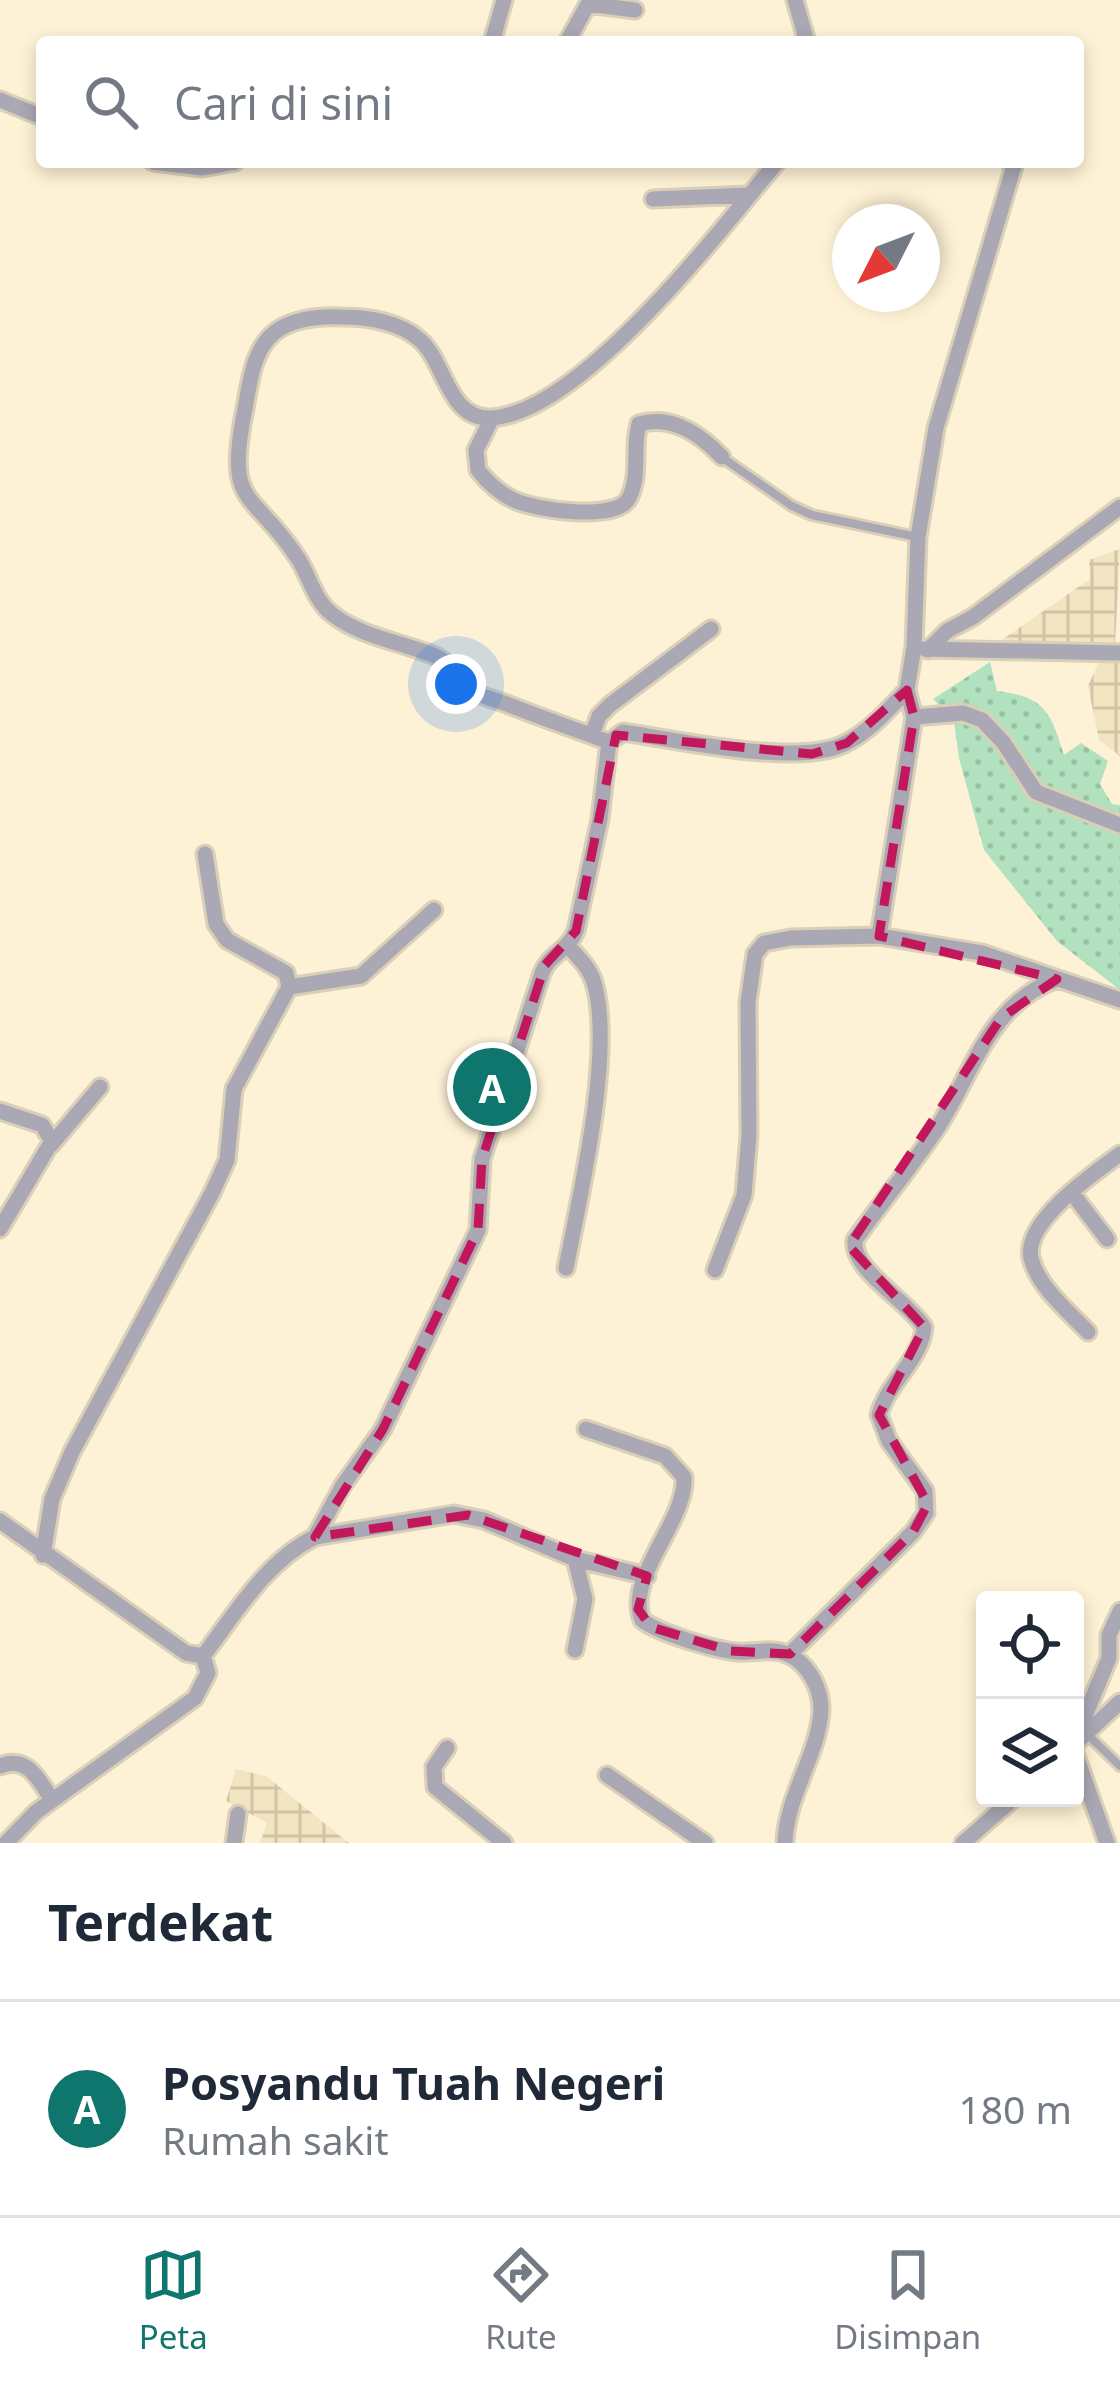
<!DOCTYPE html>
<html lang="id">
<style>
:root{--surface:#fff;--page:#f6f6f7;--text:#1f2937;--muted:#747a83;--line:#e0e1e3;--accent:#0f766e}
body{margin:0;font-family:"Noto Sans",sans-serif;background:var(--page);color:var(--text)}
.controls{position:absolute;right:36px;bottom:36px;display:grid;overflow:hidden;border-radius:12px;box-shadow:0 6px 18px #0003}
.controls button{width:108px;height:108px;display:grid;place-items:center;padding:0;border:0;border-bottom:3px solid var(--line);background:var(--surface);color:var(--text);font:60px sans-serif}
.compass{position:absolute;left:832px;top:204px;width:108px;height:108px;border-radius:50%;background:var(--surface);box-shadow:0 6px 18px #0003;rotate:228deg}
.you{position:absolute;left:456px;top:684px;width:42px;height:42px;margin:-30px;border:9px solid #fff;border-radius:50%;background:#1a73e8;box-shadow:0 0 0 18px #1a73e833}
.badge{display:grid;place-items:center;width:78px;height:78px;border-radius:50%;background:var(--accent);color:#fff;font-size:39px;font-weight:700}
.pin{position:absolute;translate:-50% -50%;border:6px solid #fff;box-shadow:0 3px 12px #0006}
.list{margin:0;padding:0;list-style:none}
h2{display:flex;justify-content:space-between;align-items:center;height:156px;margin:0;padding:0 48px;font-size:51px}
h2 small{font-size:39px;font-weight:400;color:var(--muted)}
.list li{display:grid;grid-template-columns:78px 1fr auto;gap:36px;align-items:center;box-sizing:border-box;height:216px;padding:0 48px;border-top:3px solid var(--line)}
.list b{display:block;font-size:45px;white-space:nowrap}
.list p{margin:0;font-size:39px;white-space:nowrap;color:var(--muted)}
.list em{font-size:39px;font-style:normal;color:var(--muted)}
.icon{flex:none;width:66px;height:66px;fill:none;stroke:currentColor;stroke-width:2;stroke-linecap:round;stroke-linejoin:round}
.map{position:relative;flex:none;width:1120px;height:1843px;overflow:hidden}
.search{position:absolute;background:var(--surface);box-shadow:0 6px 18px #0003;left:36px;right:36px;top:36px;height:132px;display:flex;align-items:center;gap:30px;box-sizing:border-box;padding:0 42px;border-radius:12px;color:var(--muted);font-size:45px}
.sheet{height:372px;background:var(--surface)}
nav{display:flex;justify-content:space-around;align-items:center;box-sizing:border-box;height:168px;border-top:3px solid var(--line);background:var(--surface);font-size:33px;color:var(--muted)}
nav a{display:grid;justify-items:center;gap:6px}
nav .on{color:var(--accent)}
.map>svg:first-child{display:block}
</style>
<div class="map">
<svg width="1120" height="1843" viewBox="0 0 1120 1843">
<defs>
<pattern id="industrial-grid" width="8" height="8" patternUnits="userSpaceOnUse" patternTransform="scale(3)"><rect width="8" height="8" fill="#f4e5c2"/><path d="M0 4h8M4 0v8" fill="none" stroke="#d2c5a7"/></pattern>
<pattern id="grass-dots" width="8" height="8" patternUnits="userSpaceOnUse" patternTransform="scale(3)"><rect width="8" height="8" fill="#b1e1bf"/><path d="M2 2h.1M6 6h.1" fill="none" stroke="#99c2a4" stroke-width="1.8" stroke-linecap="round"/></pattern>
</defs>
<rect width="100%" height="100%" fill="#fef2d6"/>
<path fill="url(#industrial-grid)" d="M1120,549L1115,645L1120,646V756L1099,740L1088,686L1100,660L993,646L1090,579L1089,560Z
M236,1769L266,1776L349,1843H260L267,1823L226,1801Z"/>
<path fill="url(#grass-dots)" d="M990,662L997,691C1045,697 1050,711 1064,755L1081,743L1108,761L1100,784L1112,804L1120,805V990L1057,941L984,850L959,758L954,721L933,699Z"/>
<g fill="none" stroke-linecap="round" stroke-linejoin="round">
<g stroke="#dad0b7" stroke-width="14">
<path id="service" d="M723,458L792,506L812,515L917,537
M1087,1734L1120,1766"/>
</g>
<g stroke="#dad0b7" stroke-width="21">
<path id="minor" d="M795,0L807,42
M492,42L504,0
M567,42L588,4L635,10
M0,100L42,117
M153,162L202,168L235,162
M653,199L749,195
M492,418L476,450L478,470C488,483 499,493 514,500C535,510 617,522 629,498C641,474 632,448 639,424C672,414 700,434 722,457
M925,649L1120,653
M928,650L947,631L973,617L1120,507
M914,717L963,713L982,720L1003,742L1036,792L1120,825
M592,735L599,716L610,705L711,629
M609,742C575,729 541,718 507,704C496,700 482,697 473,691C456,680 453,663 433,655C400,642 359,636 332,614C315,601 310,578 299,560C254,489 224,510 245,409C250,381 253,344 281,328C299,318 322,316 343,317C368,317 400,322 420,340C445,362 448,418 489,418C579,416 721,229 777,162
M879,936L914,717L907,690L914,647L918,537L936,428L1014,166L1009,162
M289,987L361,976L434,910
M0,1111L42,1125L52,1141L0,1229
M51,1145L100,1087
M1072,1193L1107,1239
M566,1268C580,1195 613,1056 595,986C591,969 580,959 569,947
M715,1270L744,1195L749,1135L748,1002L755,954L764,943L791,938L879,936L982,953L1120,1000
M1088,1332C1069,1312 1038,1287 1031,1258C1023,1222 1094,1173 1120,1154
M586,1429L665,1456L684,1477C687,1521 625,1577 642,1620C658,1633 715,1650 737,1652C749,1653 762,1650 774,1651C802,1653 821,1683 821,1710C819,1754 786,1796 785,1843
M0,1521L186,1653L203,1656
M315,1537L343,1485L383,1429L478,1230L482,1159L542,973C550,953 567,952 576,931L600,819L609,742L623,732C678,740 797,767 844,744C869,732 888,710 907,690
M43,1555L52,1499L72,1452L212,1193L227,1160L234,1089L289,987L286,973L227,940L216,924L205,854
M575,1559L585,1599L575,1650
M790,1654L913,1532L926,1513L925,1491L889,1441L879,1415C887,1383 922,1359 924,1327C907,1300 851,1270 855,1240C882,1202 912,1166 938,1127C973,1072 990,1003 1057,979
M203,1656C235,1614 266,1561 315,1537L454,1514L484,1520L575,1559L647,1576
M1075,1740L1109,1658V1635L1120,1611
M1077,1742L1120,1702
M447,1748L434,1767L435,1787L504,1843
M1075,1753L1107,1843
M0,1766C28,1755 39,1780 52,1800
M607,1775L705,1843
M6,1843L36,1812L195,1698L208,1673L203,1656
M234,1843L238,1814
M963,1843L1014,1798"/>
</g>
<use href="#service" stroke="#aaa8b5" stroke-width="8"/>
<use href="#minor" stroke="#aaa8b5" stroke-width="15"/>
</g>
<path fill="none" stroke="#c2185b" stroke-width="9" stroke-dasharray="24 15" stroke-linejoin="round" d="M907,690L914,717L879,936L1057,979L1001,1018L849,1246L924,1327L879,1415L928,1504L913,1532L790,1654L730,1651L651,1627L638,1609L647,1576L468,1515L315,1537L383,1429L478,1230L482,1159L545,965L576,931L616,735L812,754L847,743Z"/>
</svg>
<div class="controls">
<button><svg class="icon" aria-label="locate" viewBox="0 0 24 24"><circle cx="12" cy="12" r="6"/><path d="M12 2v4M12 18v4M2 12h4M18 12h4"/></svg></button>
<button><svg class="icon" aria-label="layers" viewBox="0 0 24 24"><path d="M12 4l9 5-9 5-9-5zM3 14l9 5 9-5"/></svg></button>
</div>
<svg class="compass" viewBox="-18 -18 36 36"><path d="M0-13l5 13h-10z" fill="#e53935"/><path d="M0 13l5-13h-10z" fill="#747a83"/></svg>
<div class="you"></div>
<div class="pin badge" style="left:492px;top:1087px">A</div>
<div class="search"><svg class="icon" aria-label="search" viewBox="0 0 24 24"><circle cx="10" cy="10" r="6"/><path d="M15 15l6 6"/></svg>Cari di sini</div>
</div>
<section class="sheet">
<h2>Terdekat<small></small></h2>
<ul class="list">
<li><span class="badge">A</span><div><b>Posyandu Tuah Negeri</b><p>Rumah sakit</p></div><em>180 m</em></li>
</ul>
</section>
<nav>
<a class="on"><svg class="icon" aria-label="map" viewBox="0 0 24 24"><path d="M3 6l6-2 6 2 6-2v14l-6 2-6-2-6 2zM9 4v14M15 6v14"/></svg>Peta</a>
<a><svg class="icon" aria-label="directions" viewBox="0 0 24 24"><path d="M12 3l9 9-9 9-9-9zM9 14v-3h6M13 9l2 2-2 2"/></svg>Rute</a>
<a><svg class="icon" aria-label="saved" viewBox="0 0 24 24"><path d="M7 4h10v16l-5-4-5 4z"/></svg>Disimpan</a>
</nav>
